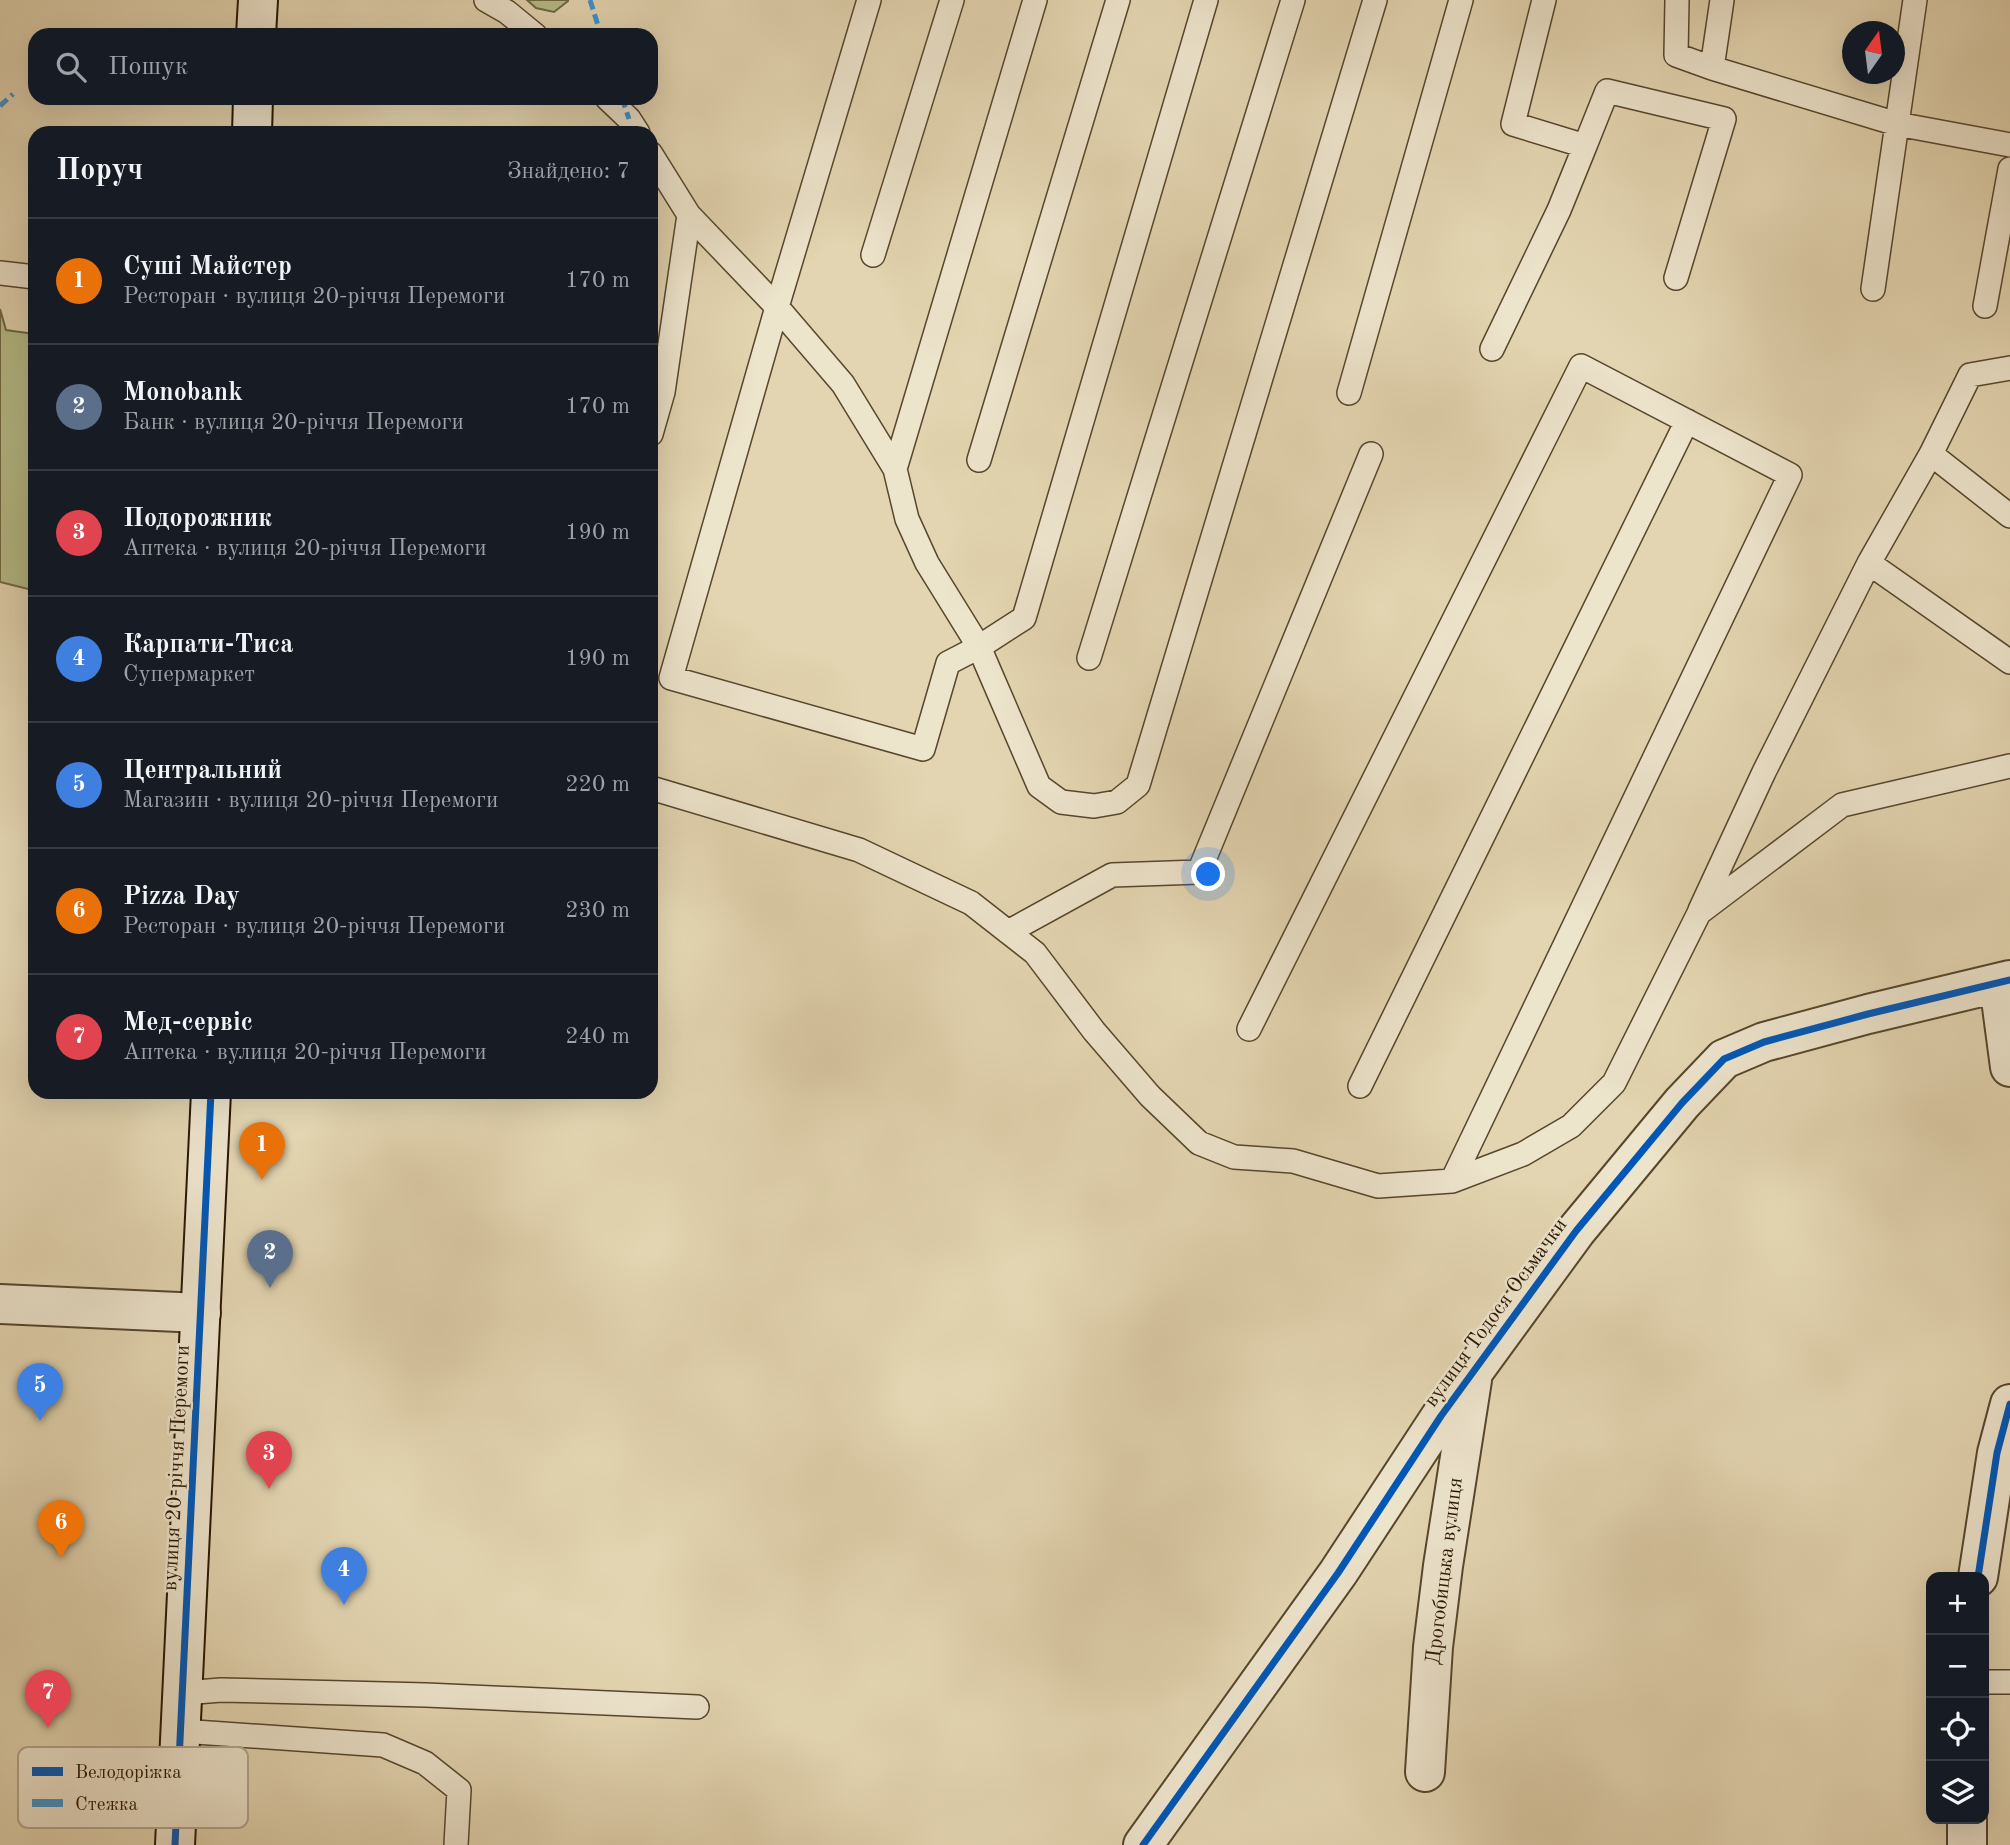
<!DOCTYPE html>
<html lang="uk">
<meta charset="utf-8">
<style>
:root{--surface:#171b24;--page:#20242c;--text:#f1f3f6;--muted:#9ea1a6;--line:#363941;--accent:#b45309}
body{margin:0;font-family:"Old Standard TT",serif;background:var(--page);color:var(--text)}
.controls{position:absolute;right:21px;bottom:21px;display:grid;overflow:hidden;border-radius:14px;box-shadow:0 7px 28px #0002}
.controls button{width:63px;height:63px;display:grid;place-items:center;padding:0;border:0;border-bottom:2px solid var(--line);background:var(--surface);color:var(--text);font:35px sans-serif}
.compass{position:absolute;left:1842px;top:21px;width:63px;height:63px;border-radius:50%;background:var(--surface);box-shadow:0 7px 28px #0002;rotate:14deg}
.you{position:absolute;left:1209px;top:875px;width:24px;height:24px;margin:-18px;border:5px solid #fff;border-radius:50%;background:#1a73e8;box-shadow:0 0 0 10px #1a73e833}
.badge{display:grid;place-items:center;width:46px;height:46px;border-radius:50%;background:var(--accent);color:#fff;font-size:23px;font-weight:700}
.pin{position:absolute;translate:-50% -58px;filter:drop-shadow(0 2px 4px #0008)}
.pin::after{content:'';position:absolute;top:37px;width:24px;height:21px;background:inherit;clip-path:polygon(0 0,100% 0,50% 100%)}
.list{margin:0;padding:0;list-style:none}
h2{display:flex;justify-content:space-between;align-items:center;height:91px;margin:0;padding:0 28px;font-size:30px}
h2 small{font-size:23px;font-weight:400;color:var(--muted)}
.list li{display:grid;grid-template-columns:46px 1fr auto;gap:21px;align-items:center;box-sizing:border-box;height:126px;padding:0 28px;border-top:2px solid var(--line)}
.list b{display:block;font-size:26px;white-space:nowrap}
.list p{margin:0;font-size:23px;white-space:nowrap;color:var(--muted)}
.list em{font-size:23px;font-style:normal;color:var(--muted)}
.icon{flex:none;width:38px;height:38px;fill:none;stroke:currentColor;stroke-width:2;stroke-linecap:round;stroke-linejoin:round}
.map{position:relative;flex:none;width:2010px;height:1845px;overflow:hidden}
.search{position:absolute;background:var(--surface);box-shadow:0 7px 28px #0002;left:28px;top:28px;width:630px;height:77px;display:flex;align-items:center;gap:18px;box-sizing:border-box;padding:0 24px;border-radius:21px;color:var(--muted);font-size:26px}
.panel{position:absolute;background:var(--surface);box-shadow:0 7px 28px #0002;left:28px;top:126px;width:630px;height:973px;border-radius:21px}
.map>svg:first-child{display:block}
</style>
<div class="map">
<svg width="2010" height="1845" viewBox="0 0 2010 1845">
<rect width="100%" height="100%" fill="#e3d5b1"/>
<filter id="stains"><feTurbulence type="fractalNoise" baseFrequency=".00286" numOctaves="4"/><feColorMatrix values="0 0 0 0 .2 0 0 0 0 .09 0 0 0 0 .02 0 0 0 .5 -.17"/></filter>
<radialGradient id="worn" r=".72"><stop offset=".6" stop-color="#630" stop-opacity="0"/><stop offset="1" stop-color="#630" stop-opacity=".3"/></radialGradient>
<path fill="#b6bc89" stroke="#6f6944" stroke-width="2" d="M527,0H568V1L554,12L536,8Z
M0,309L6,330L35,334V588L32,590L0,582Z"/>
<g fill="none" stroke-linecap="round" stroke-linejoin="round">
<g stroke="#57462c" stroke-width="26">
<path id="lane" d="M486,0L507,12L535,35
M869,0L777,307L671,678L923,749L948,663L979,647L1024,618L1206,0
M1677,0L1676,55L1712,68L1897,124L2010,145
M1712,68L1722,0
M607,98L629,119L638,133
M1585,146L1607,91L1724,119L1676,278
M651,154L689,215L663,392L651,434
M689,215L777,307L843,384L895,469L907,519L927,563L979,647L1039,786L1061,802L1094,806L1117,802L1138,785L1375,0
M873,255L952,0
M0,273L35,277
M1873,289L1915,0
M1985,306L2010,169
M1492,349L1559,210L1585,146L1513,124L1544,0
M1349,393L1461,0
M1931,454L2010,516
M979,460L1118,0
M895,469L1035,0
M1869,563L2010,662
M1089,658L1293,0
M651,788L859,850L971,903L1035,953L1094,1031L1150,1096L1199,1143L1234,1157L1293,1161L1378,1186L1452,1181L1523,1154L1571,1126L1614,1083L1699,913L1842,805L2010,766
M1700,910L1764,772L1869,563L1931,454L1970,375L2010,368
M1008,932L1112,875L1199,872L1371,454
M1249,1029L1581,366L1790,475L1452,1181
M1360,1086L1687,421
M1984,1682H2010
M184,1693L221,1690L426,1695L697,1707
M181,1731L383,1745L425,1763L459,1790L456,1845"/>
</g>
<g stroke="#57462c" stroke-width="42">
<path id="street" d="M1999,984L2010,1067
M0,1304L201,1313
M1978,1577L1997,1453L2010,1404
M1425,1772L1433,1647L1443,1566L1472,1380
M1143,1845L1338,1573L1441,1416L1576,1231L1682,1103L1724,1059L1764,1042L1868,1014L2010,980
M1967,1845V1819"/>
</g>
<g stroke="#281600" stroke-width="42">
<path id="secondary" d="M256,35L258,0
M252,133L253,98
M175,1845L211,1092"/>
</g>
<use href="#lane" stroke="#ede4cc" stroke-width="23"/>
<use href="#street" stroke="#ede4cc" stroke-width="38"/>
<use href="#secondary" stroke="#ede4cc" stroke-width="38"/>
<path stroke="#3c93d0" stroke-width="5" stroke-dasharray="10 5" stroke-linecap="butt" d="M590,0L601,35
M622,98L629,119
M0,106L13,94"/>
<g stroke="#ede4cc" stroke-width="11">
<path id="cycleway" d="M1978,1577L1997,1453L2010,1404
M175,1845L211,1092
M1143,1845L1338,1573L1441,1416L1576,1231L1682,1103L1724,1059L1764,1042L1868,1014L2010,980"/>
</g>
<use href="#cycleway" stroke="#0057b8" stroke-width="7"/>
</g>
<g text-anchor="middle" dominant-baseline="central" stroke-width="5" stroke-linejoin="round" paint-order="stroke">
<g font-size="21" fill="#281600" stroke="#ede4cc">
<text transform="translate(1496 1313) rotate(-54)">вулиця Тодося Осьмачки</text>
<text transform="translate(177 1468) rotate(-87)">вулиця 20-річчя Перемоги</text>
<text transform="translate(1445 1571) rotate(-83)">Дрогобицька вулиця</text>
</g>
</g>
<rect x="18" y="1747" width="230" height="81" rx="10" fill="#ede4cc" stroke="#b2a68f" stroke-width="2"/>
<rect x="32" y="1767" width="31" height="9" fill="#0057b8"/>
<rect x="32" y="1799" width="31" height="8" fill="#3c93d0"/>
<g font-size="19" fill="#281600">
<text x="75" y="1778">Велодоріжка</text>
<text x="75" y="1810">Стежка</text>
</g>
<rect width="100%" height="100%" filter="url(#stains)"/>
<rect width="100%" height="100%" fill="url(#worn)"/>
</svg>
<div class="controls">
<button>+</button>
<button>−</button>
<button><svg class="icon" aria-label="locate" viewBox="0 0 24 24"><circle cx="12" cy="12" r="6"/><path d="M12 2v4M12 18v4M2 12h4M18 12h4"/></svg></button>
<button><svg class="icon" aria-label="layers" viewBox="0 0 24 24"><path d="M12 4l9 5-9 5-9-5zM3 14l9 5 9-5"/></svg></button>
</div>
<svg class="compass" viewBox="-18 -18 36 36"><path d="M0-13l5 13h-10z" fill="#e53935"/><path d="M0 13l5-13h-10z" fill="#9ea1a6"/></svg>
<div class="you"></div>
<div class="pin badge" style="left:262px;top:1180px;background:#e8710a">1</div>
<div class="pin badge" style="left:270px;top:1288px;background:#5c6f8a">2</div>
<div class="pin badge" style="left:269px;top:1489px;background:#e0444e">3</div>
<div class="pin badge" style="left:344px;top:1605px;background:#3f7fe0">4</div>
<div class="pin badge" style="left:40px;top:1421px;background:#3f7fe0">5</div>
<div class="pin badge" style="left:61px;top:1558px;background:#e8710a">6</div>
<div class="pin badge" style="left:48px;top:1728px;background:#e0444e">7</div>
<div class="search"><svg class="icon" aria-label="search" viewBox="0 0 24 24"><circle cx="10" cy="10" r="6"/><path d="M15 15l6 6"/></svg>Пошук</div>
<section class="panel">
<h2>Поруч<small>Знайдено: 7</small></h2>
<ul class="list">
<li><span class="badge" style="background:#e8710a">1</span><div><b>Суші Майстер</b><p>Ресторан · вулиця 20-річчя Перемоги</p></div><em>170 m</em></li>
<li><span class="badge" style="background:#5c6f8a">2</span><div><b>Monobank</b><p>Банк · вулиця 20-річчя Перемоги</p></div><em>170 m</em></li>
<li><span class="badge" style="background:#e0444e">3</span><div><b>Подорожник</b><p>Аптека · вулиця 20-річчя Перемоги</p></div><em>190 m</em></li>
<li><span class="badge" style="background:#3f7fe0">4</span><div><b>Карпати-Тиса</b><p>Супермаркет</p></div><em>190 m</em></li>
<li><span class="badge" style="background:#3f7fe0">5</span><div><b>Центральний</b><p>Магазин · вулиця 20-річчя Перемоги</p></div><em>220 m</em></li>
<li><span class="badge" style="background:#e8710a">6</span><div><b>Pizza Day</b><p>Ресторан · вулиця 20-річчя Перемоги</p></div><em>230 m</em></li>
<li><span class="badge" style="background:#e0444e">7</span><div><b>Мед-сервіс</b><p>Аптека · вулиця 20-річчя Перемоги</p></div><em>240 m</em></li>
</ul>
</section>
</div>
